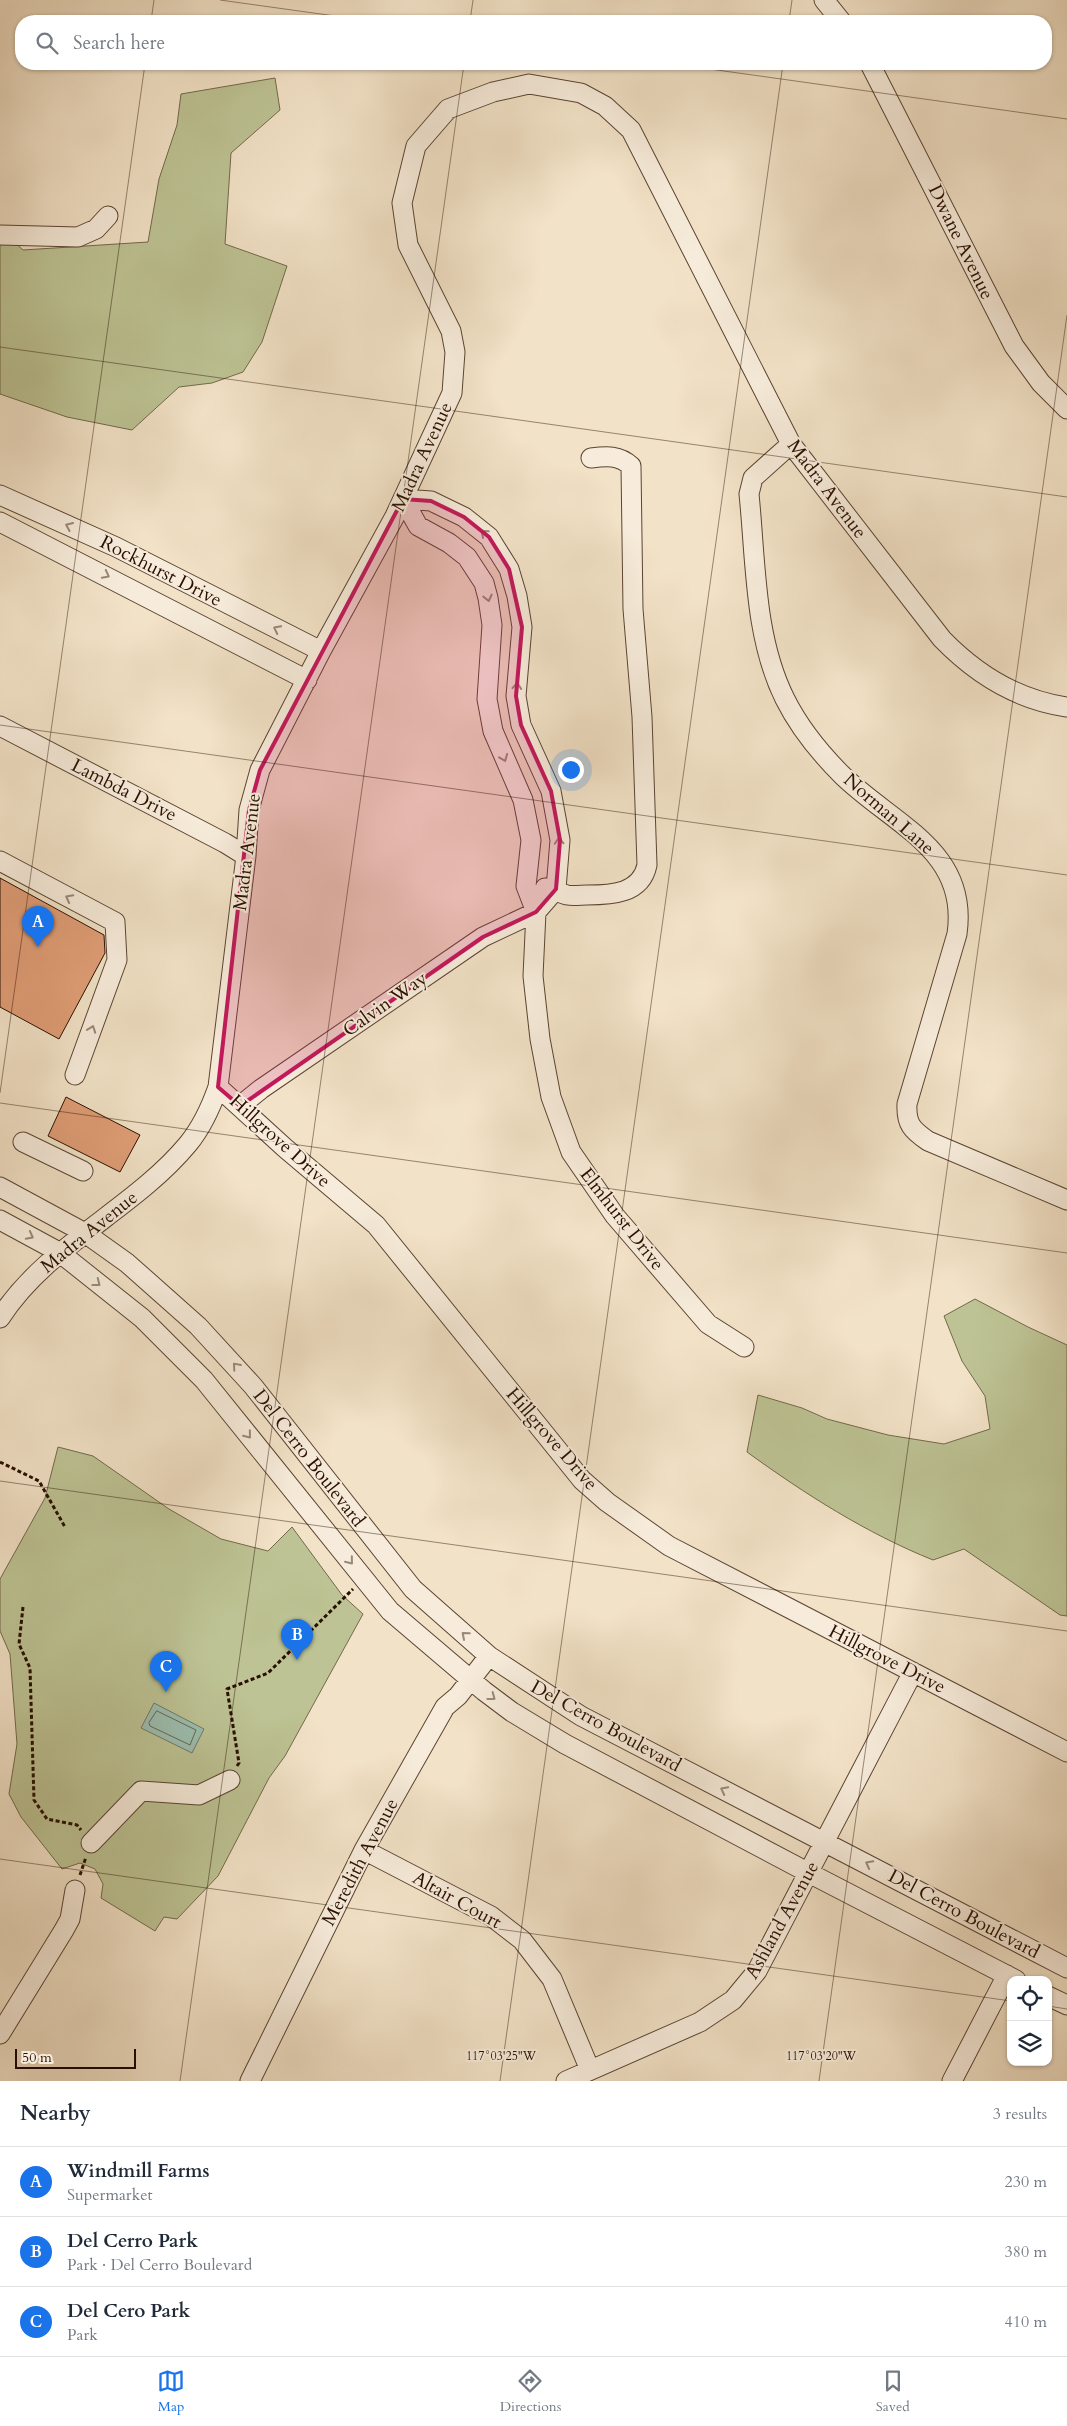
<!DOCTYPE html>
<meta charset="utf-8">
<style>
:root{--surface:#fff;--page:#f2f2f3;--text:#1f2937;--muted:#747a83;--line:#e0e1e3;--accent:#1a73e8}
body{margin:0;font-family:Cardo,serif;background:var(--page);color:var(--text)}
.controls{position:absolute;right:15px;bottom:15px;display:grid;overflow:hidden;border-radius:10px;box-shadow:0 1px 4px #0004}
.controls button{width:45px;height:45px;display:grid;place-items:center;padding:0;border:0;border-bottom:1px solid var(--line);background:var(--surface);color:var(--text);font:25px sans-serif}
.scale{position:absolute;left:15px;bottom:12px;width:121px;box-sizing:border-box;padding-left:5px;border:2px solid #290f00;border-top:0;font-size:14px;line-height:18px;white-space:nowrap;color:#290f00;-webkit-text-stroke:4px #f7ecdb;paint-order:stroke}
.you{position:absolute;left:570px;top:769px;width:18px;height:18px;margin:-12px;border:4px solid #fff;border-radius:50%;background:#1a73e8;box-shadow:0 0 0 8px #1a73e833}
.badge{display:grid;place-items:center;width:32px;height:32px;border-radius:50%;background:var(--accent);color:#fff;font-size:16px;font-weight:700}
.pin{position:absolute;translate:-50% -41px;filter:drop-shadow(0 1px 2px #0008)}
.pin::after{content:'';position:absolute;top:26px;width:18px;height:15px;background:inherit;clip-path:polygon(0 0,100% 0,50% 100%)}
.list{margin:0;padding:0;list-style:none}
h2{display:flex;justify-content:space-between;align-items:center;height:65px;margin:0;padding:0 20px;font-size:21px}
h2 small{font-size:16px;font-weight:400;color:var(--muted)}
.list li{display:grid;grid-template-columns:32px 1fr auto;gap:15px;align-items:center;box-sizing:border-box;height:70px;padding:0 20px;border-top:1px solid var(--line)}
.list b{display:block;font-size:19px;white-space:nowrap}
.list p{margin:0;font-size:16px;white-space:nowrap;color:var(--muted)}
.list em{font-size:16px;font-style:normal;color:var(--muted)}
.icon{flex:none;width:28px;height:28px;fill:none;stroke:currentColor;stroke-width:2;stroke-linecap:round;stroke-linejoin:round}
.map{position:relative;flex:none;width:1067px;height:2081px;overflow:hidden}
.search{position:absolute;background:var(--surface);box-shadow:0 1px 4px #0004;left:15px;right:15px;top:15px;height:55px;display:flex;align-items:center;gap:12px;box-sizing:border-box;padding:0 18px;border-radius:20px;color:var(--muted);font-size:19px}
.sheet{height:275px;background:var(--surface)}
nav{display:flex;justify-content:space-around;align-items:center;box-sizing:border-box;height:70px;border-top:1px solid var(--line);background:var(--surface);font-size:14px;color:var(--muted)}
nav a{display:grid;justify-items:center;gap:2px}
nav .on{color:var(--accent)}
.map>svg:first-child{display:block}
</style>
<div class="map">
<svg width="1067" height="2081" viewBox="0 0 1067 2081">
<rect width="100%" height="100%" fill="#f2e2c7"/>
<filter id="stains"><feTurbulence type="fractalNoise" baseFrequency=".004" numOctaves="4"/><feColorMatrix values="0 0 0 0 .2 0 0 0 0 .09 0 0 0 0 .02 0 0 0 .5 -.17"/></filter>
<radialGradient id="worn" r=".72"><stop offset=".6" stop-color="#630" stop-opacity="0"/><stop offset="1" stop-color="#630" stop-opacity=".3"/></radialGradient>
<path fill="#bdc394" stroke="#73694a" d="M275,78L280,110L231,153L225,244L287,266L262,342L243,372L212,383L179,387L132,430L67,417L0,394V229L23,250L148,242L159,179L177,125L181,94Z
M975,1299L1028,1327L1067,1345V1616L1060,1615L964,1549L933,1560C866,1533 805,1494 747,1452L758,1395L802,1408L827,1419L888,1435L944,1444L990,1429L985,1396L962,1361L944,1316Z
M58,1447L93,1456L169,1509L221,1539L268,1551L292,1527L342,1595L363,1614L285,1756L269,1778L218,1876L177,1919L164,1917L155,1931L101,1898L103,1884L95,1869L80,1863L62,1869L21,1817L9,1794L17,1744L10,1654L0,1631V1579L45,1498Z"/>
<path fill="#9cbfb0" stroke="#6e796a" d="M154,1703L204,1729L192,1753L141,1728Z"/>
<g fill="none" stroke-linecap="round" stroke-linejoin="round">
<path stroke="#626758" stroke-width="1" d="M157,1711L196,1730L190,1745L150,1726L149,1723Z"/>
</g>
<path fill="#e09d76" stroke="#290f00" d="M0,878L104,935L105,953L59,1039L0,1007Z
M66,1097L140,1135L120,1172L48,1136Z"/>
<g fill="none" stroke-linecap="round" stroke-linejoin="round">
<g stroke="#5b4432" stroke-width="21">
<path id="minor" d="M824,0L841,21
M870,64L1014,346L1041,383L1067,409
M0,235L78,237L96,229L108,216
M791,444L753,478L749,494C756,562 754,637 785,699C799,727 820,753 842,775C893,825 969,850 957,934L907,1104C906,1124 912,1130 928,1141L1067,1200
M0,495L116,547L321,651
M403,499L418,526L449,543L467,557L484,583L488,598L492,625L487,699L493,731L523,800L531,840L526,886L536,912L533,976L540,1039L551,1097L571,1152L615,1216L708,1324L744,1347
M0,522L307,680
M0,726L225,843L246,856
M0,861L115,922L117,960L75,1075
M545,888C554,889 559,893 567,895C573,896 581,895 587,895C611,895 641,894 647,865L642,717L633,609L631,466C619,455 607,456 591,458
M218,1087L285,1148L376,1225L582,1480L607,1502L669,1546L1067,1752
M240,1106L261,1089L483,937L536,912L556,889L560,840L551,791L521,725L516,696L522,627L517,596L509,569L489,537L464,517L431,501L403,499
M23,1142L83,1171
M0,1187L85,1233L127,1263L198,1326L253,1386L413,1589L489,1656L581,1716L1067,1968
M0,1220L59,1252L142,1318L204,1380L390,1611L484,1691L512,1712L565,1744L809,1873L1016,1980
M0,1318C47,1245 133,1210 188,1144C202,1127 211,1107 218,1087L246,856L249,810L260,770L321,651L395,516L452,393L455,352L451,331L408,245L402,203L416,146L448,109L493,92L529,84L581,93L605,106L631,130L791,444L942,639C976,674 1018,700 1067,707
M91,1843L141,1791L199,1795L230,1780
M364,1850L491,1916L522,1940L552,1979L590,2070
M1048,1996L1067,2005
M0,2034L64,1930L70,1919L75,1890
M250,2081L364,1850L445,1707L458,1696L489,1656
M566,2081L700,2022L733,2000L757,1971L913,1672
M952,2081L1007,1975"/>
</g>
<path stroke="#290f00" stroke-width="3" stroke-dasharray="4 2.5" stroke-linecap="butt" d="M0,1462L39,1481L65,1527
M23,1607L19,1644L30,1668L34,1800L47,1819L77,1825L81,1830
M237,1766L239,1763L227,1689L268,1673L353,1589
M80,1875L86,1857"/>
<use href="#minor" stroke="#f7ecdb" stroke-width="19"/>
</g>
<defs><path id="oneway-chevron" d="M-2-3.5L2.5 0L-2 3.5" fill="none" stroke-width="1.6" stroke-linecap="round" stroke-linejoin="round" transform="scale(1.25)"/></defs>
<g stroke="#9a8978">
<use href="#oneway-chevron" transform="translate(69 526) rotate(-156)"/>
<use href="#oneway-chevron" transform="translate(484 533) rotate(-139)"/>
<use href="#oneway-chevron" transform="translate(106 575) rotate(27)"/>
<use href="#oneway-chevron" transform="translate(488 598) rotate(77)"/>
<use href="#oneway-chevron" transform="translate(277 629) rotate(-153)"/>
<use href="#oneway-chevron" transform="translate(517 686) rotate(-85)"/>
<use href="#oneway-chevron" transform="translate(504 758) rotate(68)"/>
<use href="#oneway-chevron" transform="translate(559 841) rotate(-93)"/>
<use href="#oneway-chevron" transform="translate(69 898) rotate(-152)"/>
<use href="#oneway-chevron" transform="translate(92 1029) rotate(-70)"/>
<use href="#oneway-chevron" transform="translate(30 1236) rotate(28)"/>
<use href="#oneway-chevron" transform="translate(97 1283) rotate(38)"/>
<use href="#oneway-chevron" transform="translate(236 1366) rotate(-131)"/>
<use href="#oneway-chevron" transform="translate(248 1435) rotate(51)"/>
<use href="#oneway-chevron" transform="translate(350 1561) rotate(51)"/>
<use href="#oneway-chevron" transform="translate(465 1635) rotate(-139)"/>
<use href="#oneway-chevron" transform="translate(492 1697) rotate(37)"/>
<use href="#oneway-chevron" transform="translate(724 1790) rotate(-153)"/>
<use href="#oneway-chevron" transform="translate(869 1864) rotate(-152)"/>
</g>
<path fill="#c2185b" fill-opacity="0.2" stroke="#c2185b" stroke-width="4" stroke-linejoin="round" d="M403,499L431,501L464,517L489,537L509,569L522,627L516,696L521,725L551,791L560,840L556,889L536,912L483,937L240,1106L218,1087L249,810L260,770Z"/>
<path fill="none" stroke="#290f00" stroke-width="1" stroke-opacity="0.45" d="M220,0L371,21M151,21L154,0M470,21L473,0M789,21L792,0M674,64L1067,119M0,347L1067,497M0,725L1067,875M0,1093L145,64M0,1103L1067,1253M0,1481L1067,1631M0,1859L1011,2001M1048,2006L1067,2009M180,2081L464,64M500,2081L783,64M819,2081L1067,315"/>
<g text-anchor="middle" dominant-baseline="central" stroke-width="4" stroke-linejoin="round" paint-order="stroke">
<g font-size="19" fill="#290f00" stroke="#f7ecdb">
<text transform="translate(961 242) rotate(64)">Dwane Avenue</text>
<text transform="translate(422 457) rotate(-65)">Madra Avenue</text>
<text transform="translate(827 489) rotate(53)">Madra Avenue</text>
<text transform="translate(161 571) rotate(27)">Rockhurst Drive</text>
<text transform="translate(124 790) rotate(27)">Lambda Drive</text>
<text transform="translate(889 814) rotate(41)">Norman Lane</text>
<text transform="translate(247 852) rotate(-83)">Madra Avenue</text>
<text transform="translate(385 1004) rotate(-35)">Calvin Way</text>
<text transform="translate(280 1141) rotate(42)">Hillgrove Drive</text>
<text transform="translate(622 1219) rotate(52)">Elmhurst Drive</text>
<text transform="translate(89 1232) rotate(-39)">Madra Avenue</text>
<text transform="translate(552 1439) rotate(49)">Hillgrove Drive</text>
<text transform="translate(309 1458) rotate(52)">Del Cerro Boulevard</text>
<text transform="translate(887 1659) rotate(27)">Hillgrove Drive</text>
<text transform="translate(606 1726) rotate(29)">Del Cerro Boulevard</text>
<text transform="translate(360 1862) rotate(-62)">Meredith Avenue</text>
<text transform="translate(457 1900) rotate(29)">Altair Court</text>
<text transform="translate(964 1914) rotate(28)">Del Cerro Boulevard</text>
<text transform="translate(782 1920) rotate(-61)">Ashland Avenue</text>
</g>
</g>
<g font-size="12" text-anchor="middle" fill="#290f00" stroke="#f7ecdb" stroke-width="4" stroke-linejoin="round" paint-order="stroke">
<text x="501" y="2060">117°03'25"W</text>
<text x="821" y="2060">117°03'20"W</text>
</g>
<rect width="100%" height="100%" filter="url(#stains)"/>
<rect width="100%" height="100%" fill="url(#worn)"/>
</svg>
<div class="controls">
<button><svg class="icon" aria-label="locate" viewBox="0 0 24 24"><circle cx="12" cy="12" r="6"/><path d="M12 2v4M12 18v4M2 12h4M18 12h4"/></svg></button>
<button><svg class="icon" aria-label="layers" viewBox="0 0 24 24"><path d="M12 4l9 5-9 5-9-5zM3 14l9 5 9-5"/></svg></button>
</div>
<div class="scale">50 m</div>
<div class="you"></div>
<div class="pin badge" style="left:38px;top:947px">A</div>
<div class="pin badge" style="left:297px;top:1660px">B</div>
<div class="pin badge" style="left:166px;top:1692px">C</div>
<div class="search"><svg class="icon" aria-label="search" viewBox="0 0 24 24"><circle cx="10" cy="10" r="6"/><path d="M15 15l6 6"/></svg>Search here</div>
</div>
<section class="sheet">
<h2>Nearby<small>3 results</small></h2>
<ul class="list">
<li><span class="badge">A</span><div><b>Windmill Farms</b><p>Supermarket</p></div><em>230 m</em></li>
<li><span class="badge">B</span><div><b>Del Cerro Park</b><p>Park · Del Cerro Boulevard</p></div><em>380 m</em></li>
<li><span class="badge">C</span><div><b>Del Cero Park</b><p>Park</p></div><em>410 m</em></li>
</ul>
</section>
<nav>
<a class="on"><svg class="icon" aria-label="map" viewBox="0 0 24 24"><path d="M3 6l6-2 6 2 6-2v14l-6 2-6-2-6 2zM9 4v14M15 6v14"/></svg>Map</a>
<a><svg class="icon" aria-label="directions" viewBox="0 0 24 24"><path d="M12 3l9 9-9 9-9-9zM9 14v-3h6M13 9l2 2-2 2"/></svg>Directions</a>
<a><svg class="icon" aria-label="saved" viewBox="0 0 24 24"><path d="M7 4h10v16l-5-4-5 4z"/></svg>Saved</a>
</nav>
